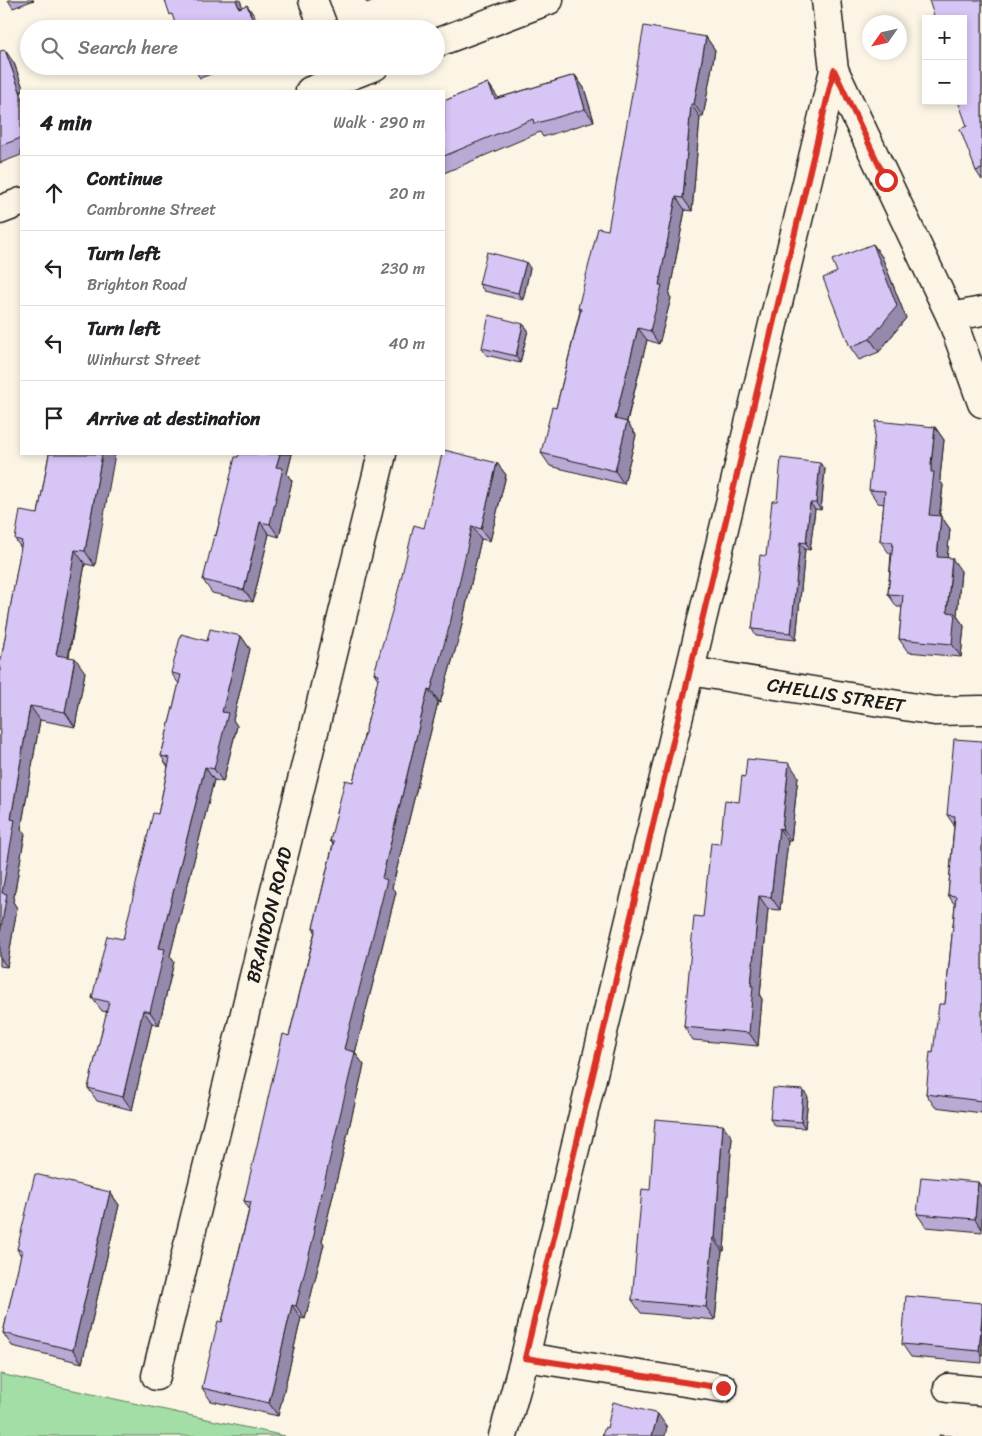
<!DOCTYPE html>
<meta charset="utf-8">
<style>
:root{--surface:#fff;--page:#f2f2f2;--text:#202124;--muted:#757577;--line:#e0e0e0}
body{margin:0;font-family:Sriracha,sans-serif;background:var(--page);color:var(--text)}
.controls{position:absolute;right:15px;top:15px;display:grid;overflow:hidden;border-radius:0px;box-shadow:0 2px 8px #0003}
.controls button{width:45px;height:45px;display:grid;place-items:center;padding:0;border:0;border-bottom:1px solid var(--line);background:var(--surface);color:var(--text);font:25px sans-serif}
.compass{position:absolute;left:862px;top:15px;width:45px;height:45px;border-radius:50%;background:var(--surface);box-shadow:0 2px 8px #0003;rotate:236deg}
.stop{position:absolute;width:15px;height:15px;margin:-11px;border:4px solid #d93025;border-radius:50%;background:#fff}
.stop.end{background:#d93025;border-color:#fff;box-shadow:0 1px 5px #0008}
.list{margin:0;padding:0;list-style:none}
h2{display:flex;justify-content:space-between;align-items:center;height:65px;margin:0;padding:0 20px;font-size:21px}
h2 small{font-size:16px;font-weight:400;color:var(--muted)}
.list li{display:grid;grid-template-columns:32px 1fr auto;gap:15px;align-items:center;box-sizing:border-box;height:75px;padding:0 20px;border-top:1px solid var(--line)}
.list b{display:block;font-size:19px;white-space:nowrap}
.list p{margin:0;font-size:16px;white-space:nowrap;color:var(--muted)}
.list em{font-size:16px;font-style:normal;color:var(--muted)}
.icon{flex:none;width:28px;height:28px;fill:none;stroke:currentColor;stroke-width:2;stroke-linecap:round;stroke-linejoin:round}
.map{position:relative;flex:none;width:982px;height:1436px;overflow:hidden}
.search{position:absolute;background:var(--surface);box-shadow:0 2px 8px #0003;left:20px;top:20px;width:425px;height:55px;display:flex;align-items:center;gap:12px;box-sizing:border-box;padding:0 18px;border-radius:28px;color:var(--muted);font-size:19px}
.panel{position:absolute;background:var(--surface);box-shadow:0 2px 8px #0003;left:20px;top:90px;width:425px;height:365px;border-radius:0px}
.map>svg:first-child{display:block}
</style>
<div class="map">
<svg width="982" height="1436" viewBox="0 0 982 1436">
<rect width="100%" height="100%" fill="#fcf5e5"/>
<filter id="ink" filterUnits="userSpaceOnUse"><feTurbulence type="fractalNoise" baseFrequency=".02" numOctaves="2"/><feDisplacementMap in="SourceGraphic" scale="10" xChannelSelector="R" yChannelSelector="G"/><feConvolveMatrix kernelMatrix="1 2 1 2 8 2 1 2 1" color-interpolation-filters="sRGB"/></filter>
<g filter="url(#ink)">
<path fill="#a2dea5" stroke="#5f7d60" d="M0,1374L285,1436H0Z"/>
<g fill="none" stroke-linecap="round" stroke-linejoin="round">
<g stroke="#1c1c1c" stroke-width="31">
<path id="minor" d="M313,0L324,29
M436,43L549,0
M834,70L951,317L982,403
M310,91L375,66
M0,210L21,202
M951,317L982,311
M690,671L935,711L982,710
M525,1357L723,1388
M156,1376L382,454
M948,1388L982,1391"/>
</g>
<g stroke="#1c1c1c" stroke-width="31">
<path id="tertiary" d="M503,1436L525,1357L834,70L826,0"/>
</g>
<use href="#minor" stroke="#fcf5e5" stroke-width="28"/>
<use href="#tertiary" stroke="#fcf5e5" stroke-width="28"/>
</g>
<path fill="#b9a9d4" stroke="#1c1c1c" d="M8,0H34L13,8Z
M364,0H374L367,3Z
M982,0V180L976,171L967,126L963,19Z
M706,37L715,50L703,117H700L692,211L685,210L669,295L671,298L659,344L647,340L627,422L636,435L624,484L550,466L541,453L556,408L580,311L578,308L608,230Z
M0,51L14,63L24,91H21V155L0,163Z
M192,66H233L200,78Z
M575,75L584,88L594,121L543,137L540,132L444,173V101L488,83L498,98Z
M873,244L882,257L906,318L879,352L859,360L850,347L837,272Z
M530,268L523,300L484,291L479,284Z
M523,324L528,330L520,363L486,355L482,348Z
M935,427L944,440L940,477V481L943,485L940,516H941L950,529L947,558L961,571L957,616L964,626L961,657L908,652L899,639L902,607H897L888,594L891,554L889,553L880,541L884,504L878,503L869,490Z
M49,454L95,566L85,564L69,657L85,672L75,727L40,720L21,829L25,834L13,902L17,908L7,967L0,966V666L21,548L15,539L38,514Z
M239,454H292L287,474L292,481L279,537L269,534L253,602L212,593L203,580Z
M497,463L506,475L490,541L481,539L459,637L440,703L438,702L392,888L396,892L355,1053L364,1065L322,1241L324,1244L305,1319L301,1318L278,1416L211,1401L202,1388L222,1322L249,1209L244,1201L289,1036L315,931L313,928L333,844L330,841L353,782L378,679L374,673L424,528Z
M825,469L821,510L815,509L810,550L805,549L796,640L756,636L752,629L777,501Z
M241,636L250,649L233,720L237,726L223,782L214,780L170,956L174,962L159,1025L152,1023L132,1110L97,1101L88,1088L107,1012L102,1011L92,998L123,939L158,814L168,767L161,756L179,684L171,673L207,641Z
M982,741V1113L935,1107L926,1094L933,1053L945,1004L955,905L948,895L954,825L947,815Z
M798,776L791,841H788L780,910L768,909L760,996L762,999L758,1046L693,1040L684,1027L703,917L720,844L739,802Z
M808,1097L805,1128L775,1126L770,1119Z
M732,1137L724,1251H722L715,1320L641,1313L632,1300L650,1190Z
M978,1182L982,1188V1232L926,1227L917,1214Z
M110,1192L119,1205L82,1363L12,1346L3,1333L21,1256L17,1249Z
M982,1303V1363L911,1357L902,1344Z"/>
<path fill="#968aac" stroke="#1c1c1c" d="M236,0H240L248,21L239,8Z
M247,5L256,18L261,29H256Z
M706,37L715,50L703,117L694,104Z
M5,50L14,63L24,91H21V94Z
M575,75L584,88L594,121L585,109Z
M488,83L497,96L504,112L495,99Z
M691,104L700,117L692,211L683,198Z
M676,197L685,210L669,295L671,298L659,344L650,331Z
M873,244L882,257L906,318L879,352L870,339Z
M526,262L530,268L523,300L518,293Z
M523,324L528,330L520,363L516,356Z
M638,328L647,340L624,432L615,419Z
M627,422L636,435L624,484L615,471Z
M935,427L944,440L940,477V481L943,485L938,528L929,515L931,464Z
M102,454H115L95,566L85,551Z
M280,454H292L287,474L292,481L279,537L270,524L276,467Z
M497,463L506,475L490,541L481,529Z
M820,463L825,469L821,510L816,503Z
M810,503L815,509L810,550L806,543Z
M941,516L950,529L946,570L937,557Z
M260,522L269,534L253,602L244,590Z
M472,526L481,539L459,637L440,703L431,690Z
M800,542L805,549L796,640L791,633Z
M75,550L85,564L66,669L56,655Z
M952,558L961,571L957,616L964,626L961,657L952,644L947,612Z
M241,636L250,649L233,720L237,726L223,782L214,769L222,712Z
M75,658L85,672L75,727L65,712Z
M428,689L438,702L392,888L396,892L355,1053L364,1065L322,1241L324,1244L305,1319L296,1306L313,1230L344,1049L382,878Z
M30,706L40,720L21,829L25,834L13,902L17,908L7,967L0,958V934L2,893L11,819Z
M789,763L798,776L791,841L782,829Z
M205,767L214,780L170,956L174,962L159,1025L150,1012L159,948Z
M779,828L788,841L780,910L771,897Z
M759,896L768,909L760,996L762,999L758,1046L749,1033L751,986Z
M143,1010L152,1023L132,1110L123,1097Z
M803,1090L808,1097L805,1128L801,1122Z
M723,1125L732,1137L724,1251L715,1238Z
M978,1182L982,1188V1229L975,1219Z
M110,1192L119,1205L82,1363L73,1350Z
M713,1238L722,1251L715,1320L706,1307Z
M292,1305L301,1318L278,1416L269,1403Z
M982,1316V1356L979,1351Z
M658,1414L667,1427L665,1436H652Z"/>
<path fill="#d7c5f6" stroke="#1c1c1c" d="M165,0H236L239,8L247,5L256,29H177L172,14L170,15Z
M929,0H982V169L976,171L960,129L967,126L958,101H963V19H935Z
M644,26L706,37L694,104H691L683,198L676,197L659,285H662L650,331L638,328L615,419L627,422L615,471L541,453L552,407L556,408L581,309L578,308L598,228L608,230Z
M5,50L21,94V138L0,146V51Z
M575,75L585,109L534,124L533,119L444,156V101L488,83L495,99Z
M873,244L897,306L870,339L850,347L823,278L837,272L832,260Z
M487,252L526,262L518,293L479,284Z
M489,315L523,324L516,356L482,348Z
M876,421L935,427L931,464V472H934L929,515L941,516L937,557L952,558L947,612L955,613L952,644L899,639L903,595L888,594L893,542L880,541L885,491L869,490Z
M444,450L497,463L481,529L472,526L450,624L431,690L428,689L382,878L387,880L344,1049L355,1052L313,1230L315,1231L296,1306L292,1305L269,1403L202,1388L218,1321L222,1322L251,1202L244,1201L283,1034L289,1036L316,928H313L334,841H330L345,780L353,782L379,675L374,673L398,591L414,525L424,528L442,454H444Z
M49,454H102L85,551L75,550L56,655L75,658L65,712L30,706L11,819L15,820L2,893L7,894L0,934V666L22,541L15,539L20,511L38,514Z
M239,454H280L276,467L283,468L270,524L260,522L244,590L203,580L214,535L216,536L235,457H238Z
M781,458L820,463L816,503H810L806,543L800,542L791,633L752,629L760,555L766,556L772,501H777Z
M210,629L241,636L222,712L228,713L214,769L205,767L159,948L165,949L150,1012L143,1010L123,1097L88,1088L109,1002L92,998L107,936L123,939L153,813L158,814L170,758L161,756L181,675L171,673L181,634L207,641Z
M954,739L982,741V1101L926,1094L930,1052L933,1053L939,1004H945L956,896L948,895L955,816L947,815Z
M747,759L789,763L782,829L779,828L771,897L759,896L751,986H753L749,1033L684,1027L694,916L703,917L711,843L720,844L725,800L739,802L742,776L745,777Z
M773,1088L803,1090L801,1122L770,1119Z
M655,1119L723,1125L715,1238H713L706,1307L632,1300L642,1189L650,1190Z
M35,1174L110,1192L73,1350L3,1333L22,1250L17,1249Z
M921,1177L978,1182L975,1219L917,1214Z
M906,1296L982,1303V1316L979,1351L902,1344Z
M613,1402L658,1414L652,1436H602L605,1427L607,1428Z
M939,1435L952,1436H939Z"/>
</g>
<g fill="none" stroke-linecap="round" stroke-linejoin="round" filter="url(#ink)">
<path stroke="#d93025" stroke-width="6" d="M723,1388L525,1358L834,70L886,180"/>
</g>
<g text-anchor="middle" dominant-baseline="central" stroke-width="4" stroke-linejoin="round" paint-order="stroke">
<g font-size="19" fill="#1c1c1c" stroke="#fcf5e5">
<text transform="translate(836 695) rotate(9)">CHELLIS STREET</text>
<text transform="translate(269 915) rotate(-76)">BRANDON ROAD</text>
</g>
</g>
</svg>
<div class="controls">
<button>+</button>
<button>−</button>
</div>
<svg class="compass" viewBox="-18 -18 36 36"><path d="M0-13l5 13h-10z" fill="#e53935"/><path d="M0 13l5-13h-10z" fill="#757577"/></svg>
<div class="stop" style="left:886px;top:180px"></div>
<div class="stop end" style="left:723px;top:1388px"></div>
<div class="search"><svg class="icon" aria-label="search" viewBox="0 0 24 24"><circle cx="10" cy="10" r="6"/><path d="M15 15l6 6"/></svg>Search here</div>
<section class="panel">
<h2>4 min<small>Walk · 290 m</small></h2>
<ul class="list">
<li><svg class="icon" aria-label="ahead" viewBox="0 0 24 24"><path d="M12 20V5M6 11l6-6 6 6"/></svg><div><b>Continue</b><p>Cambronne Street</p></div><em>20 m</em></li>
<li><svg class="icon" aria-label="left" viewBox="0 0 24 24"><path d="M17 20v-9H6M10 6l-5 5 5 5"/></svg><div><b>Turn left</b><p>Brighton Road</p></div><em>230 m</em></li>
<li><svg class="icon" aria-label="left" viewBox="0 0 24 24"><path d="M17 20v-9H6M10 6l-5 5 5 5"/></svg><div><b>Turn left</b><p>Winhurst Street</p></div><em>40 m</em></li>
<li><svg class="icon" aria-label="arrive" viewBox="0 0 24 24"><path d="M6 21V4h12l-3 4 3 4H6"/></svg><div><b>Arrive at destination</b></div></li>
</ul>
</section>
</div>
